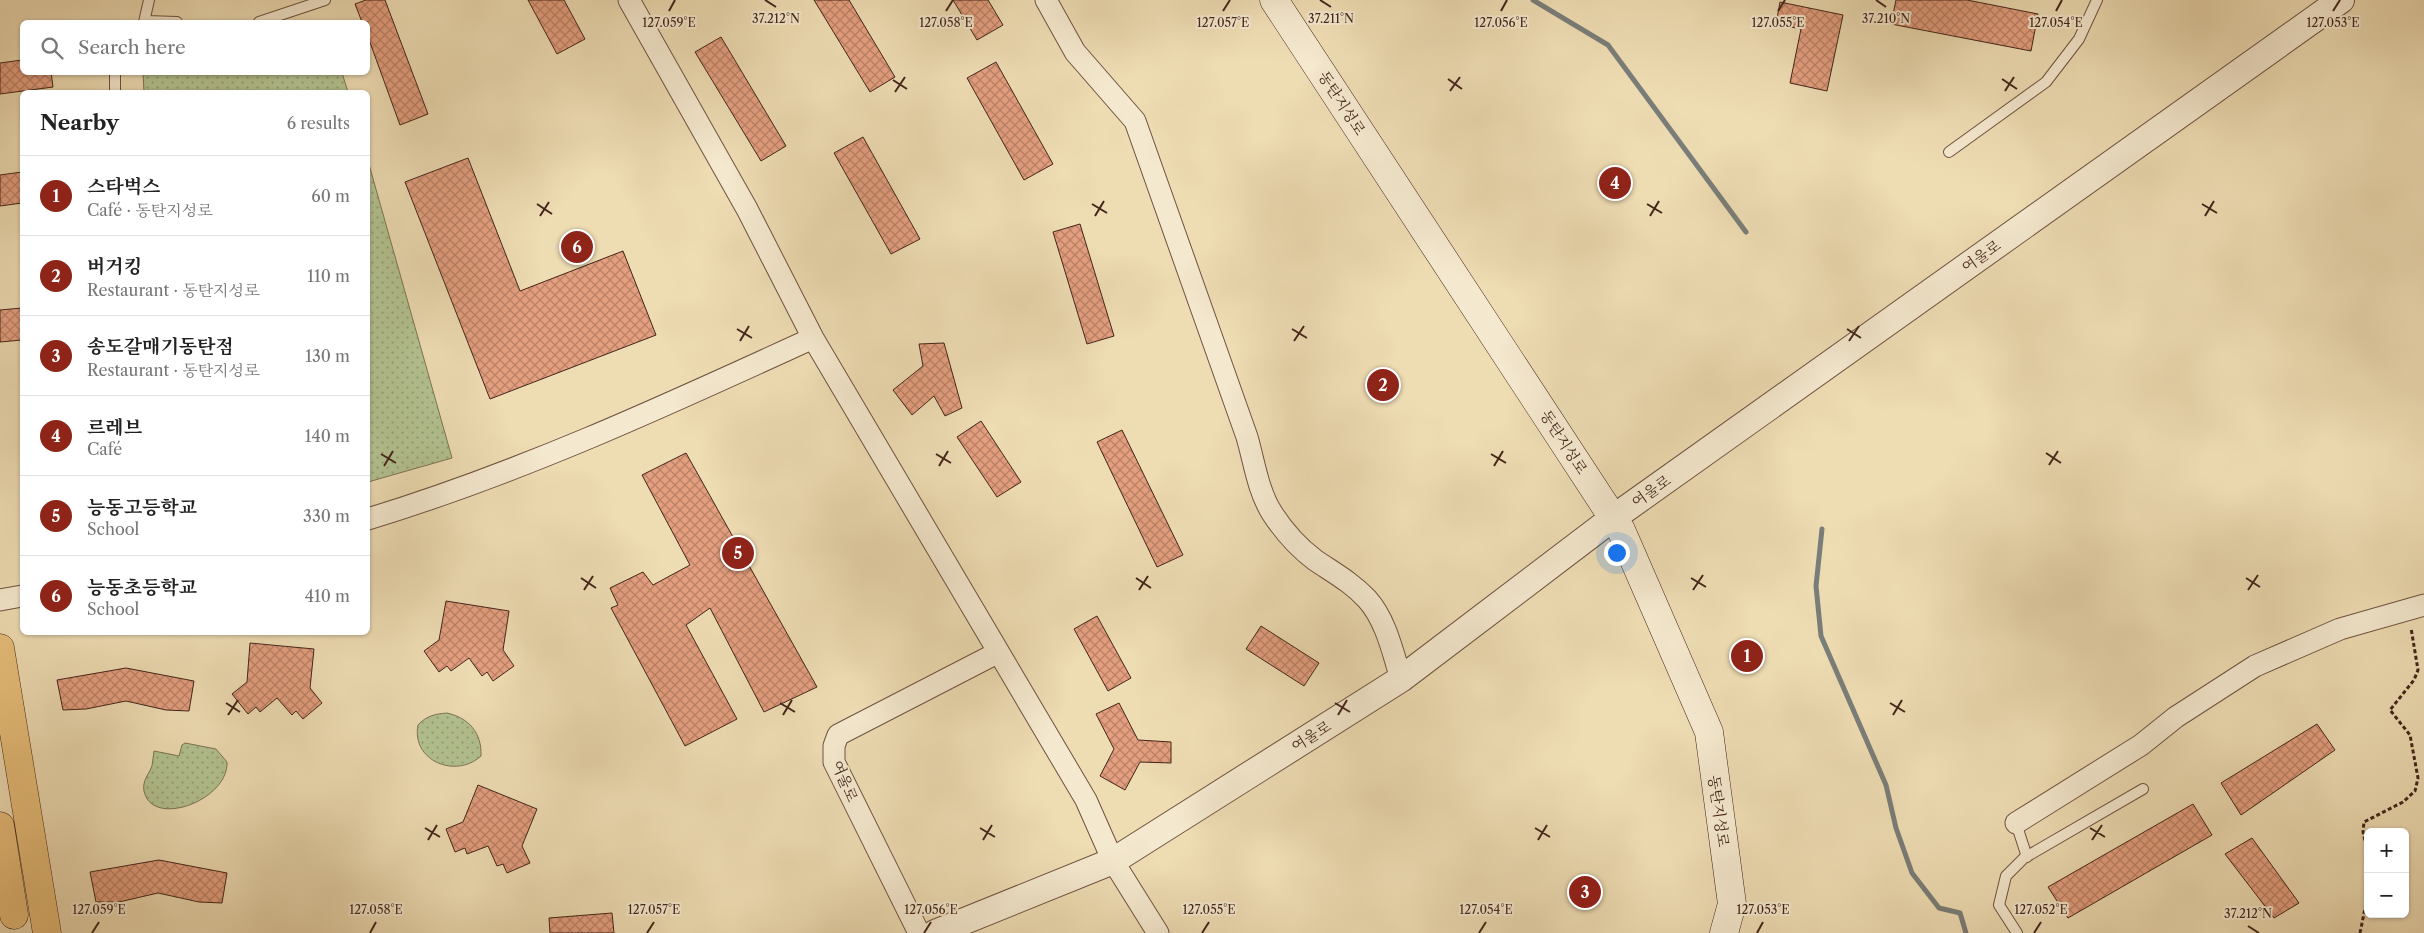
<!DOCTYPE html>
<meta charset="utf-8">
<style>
:root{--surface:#fff;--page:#f2f2f2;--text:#222;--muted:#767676;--line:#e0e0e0;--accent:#8f2418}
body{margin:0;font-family:"Libre Caslon Text","Noto Serif KR",serif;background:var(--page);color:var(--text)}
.controls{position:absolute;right:15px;bottom:15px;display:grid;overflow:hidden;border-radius:8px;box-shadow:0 1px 4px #0004}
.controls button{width:45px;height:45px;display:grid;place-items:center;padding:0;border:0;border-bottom:1px solid var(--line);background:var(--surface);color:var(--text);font:25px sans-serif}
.you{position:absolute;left:1616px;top:552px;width:18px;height:18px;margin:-12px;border:4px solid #fff;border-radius:50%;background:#1a73e8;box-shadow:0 0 0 8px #1a73e833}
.badge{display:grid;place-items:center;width:32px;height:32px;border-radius:50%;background:var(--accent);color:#fff;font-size:16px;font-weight:700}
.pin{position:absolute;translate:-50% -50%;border:2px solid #fff;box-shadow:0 1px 5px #0006}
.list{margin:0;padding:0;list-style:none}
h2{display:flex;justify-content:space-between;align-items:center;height:65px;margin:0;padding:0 20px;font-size:21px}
h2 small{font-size:16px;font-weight:400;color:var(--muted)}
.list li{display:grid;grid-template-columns:32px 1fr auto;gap:15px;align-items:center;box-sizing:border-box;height:80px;padding:0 20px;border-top:1px solid var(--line)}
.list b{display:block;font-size:19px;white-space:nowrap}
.list p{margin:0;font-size:16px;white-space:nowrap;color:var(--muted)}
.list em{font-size:16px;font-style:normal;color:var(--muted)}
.icon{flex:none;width:28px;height:28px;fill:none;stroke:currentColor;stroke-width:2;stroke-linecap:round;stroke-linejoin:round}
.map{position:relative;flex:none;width:2424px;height:933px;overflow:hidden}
.search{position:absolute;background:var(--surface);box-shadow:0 1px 4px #0004;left:20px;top:20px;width:350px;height:55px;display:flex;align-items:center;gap:12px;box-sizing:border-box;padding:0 18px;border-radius:8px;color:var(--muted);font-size:19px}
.panel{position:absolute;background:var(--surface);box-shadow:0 1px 4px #0004;left:20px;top:90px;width:350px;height:545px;border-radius:8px}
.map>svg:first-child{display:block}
</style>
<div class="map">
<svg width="2424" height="933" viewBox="0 0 2424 933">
<defs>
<pattern id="green-dots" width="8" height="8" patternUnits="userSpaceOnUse" patternTransform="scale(1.25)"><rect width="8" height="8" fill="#b3c291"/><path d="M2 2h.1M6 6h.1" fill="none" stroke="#939d76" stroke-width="1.8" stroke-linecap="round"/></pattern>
<pattern id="building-cross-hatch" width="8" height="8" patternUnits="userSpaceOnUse" patternTransform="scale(1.25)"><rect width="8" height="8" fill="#e49f7f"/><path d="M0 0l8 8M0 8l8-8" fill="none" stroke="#ba8167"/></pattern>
</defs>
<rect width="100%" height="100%" fill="#eedcb3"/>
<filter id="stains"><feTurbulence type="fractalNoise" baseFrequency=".004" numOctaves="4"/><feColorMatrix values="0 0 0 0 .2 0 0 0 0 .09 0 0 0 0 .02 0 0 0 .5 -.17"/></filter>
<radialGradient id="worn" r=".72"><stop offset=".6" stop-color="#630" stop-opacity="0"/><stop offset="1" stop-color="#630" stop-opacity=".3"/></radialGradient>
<path fill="url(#green-dots)" stroke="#7b7456" d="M143,73H342L348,92H144Z
M368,161L452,458L368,482Z
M447,713C469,718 482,733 481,756C456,779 411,761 418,725C426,716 435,714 447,713Z
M185,743L216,749L227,762C229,800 152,829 144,791C142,781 149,774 152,766C153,761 153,756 154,751L179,756L182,745Z"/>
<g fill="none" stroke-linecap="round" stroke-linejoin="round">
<path stroke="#7a7e79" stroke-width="5" d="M1533,0L1608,45L1746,232
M1822,529L1816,586L1821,636L1886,785L1896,828L1912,873L1939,908L1960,913L1966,933"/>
</g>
<path fill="url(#building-cross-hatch)" stroke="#43251a" d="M366,0H385L428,114L400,125L368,37V22H362L355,4Z
M528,0H564L585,39L557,54Z
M814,0H849L895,77L870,92Z
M953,0H988L1003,25L977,40Z
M1896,0H1967L2038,14L2031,51L1891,24Z
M1780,2L1843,15L1827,91L1790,83L1801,29L1776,24Z
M721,37L786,146L761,161L695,52Z
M22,60V72H51L53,87L0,94V63Z
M996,62L1053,164L1024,180L967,78Z
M863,137L920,239L891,254L834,153Z
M468,158L520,291L623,251L656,335L490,399L405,182Z
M22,172V203L0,206V175Z
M1080,224L1114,336L1087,344L1053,232Z
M22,308V340L0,342V310Z
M944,343L962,408L945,416L934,396L912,415L893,390L923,366L919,344Z
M981,421L1021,482L997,497L957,437Z
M1122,430L1183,555L1157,567L1097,442Z
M686,453L817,687L764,712L710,608L686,625L737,719L685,746L611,608L618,605L610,588L643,572L653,585L690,565L642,475Z
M446,601L509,611L503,650L514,666L493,681L487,672L482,676L469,658L451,671L447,666L439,672L424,651L439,640Z
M1097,616L1131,678L1108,691L1074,629Z
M1261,626L1319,663L1304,686L1246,649Z
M250,643L314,649L310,688L322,703L303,719L296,711L292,715L277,698L260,712L256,707L248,714L232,694L247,682Z
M126,668L194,681L189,711L166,710L126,701L86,709L63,710L57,680Z
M1119,703L1138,740L1171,742V763L1140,762L1125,790L1100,776L1114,749L1096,714Z
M2317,724L2335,750L2241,815L2221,783Z
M478,785L537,809L522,846L530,863L507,873L503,864L497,866L488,846L467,854L465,848L455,852L446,829L463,822Z
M2193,804L2212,835L2068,918L2048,887Z
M2252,838L2299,903L2274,918L2225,854Z
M159,860L227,873L222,903L199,902L158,893L119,902H96L90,872Z
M612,913L614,933H550L549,918Z"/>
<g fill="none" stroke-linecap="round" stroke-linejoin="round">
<g stroke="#6e5340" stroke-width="12">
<path id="service" d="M146,21L177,22
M144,22L149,0
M259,22L325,0
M115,92V72
M1949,152L2046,82L2079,39L2097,0
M2016,823L2027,857
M2017,933L1999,905L2006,876L2024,858L2143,789"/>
</g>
<g stroke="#6e5340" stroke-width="23">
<path id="minor" d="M629,0L747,209L813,338L1086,800L1113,861L1158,933
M1046,0L1075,52L1135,121L1247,437C1254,461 1258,491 1272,513C1283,530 1299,548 1315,560C1334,573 1351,582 1367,599C1386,620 1393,653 1401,679
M368,519C522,472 667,405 813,338
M0,600L22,596
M2016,823L2141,745L2176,717L2255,666L2340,629L2424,605
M919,933L834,762V746L838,735L997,653"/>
</g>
<g stroke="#6e5340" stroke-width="28">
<path id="tertiary" d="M935,933L1113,861L1401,679L1613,518L2341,0"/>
</g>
<g stroke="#43251a" stroke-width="29">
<path id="secondary" d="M1274,0L1621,530L1709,732L1732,904L1724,933"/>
</g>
<g stroke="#43251a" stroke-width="29">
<path id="primary" d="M0,648L47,933
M0,826L14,915"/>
</g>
<path stroke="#43251a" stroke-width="3" stroke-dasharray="4 2.5" stroke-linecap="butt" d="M2368,853L2363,832L2364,822L2403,802L2415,791L2418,778L2410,735L2390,710L2414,680L2418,670L2411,628
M2360,933L2368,894"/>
<use href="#service" stroke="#f4e8ce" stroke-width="10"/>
<use href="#minor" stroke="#f4e8ce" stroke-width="21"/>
<use href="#tertiary" stroke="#f4e8ce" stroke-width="26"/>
<use href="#secondary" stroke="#f4e8ce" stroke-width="28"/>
<use href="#primary" stroke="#e7be7a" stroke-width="28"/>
</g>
<path fill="none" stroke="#43251a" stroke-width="2" d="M765,0L776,7M1320,0L1331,7M1876,0L1886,7M669,11L675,0M946,11L953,0M1223,11L1230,0M1501,11L1507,0M1778,11L1785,0M2056,11L2062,0M2333,11L2340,0M1448,79L1462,89M2002,79L2017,89M893,80L907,89M1450,91L1460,77M2005,91L2014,77M895,92L905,77M537,204L552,214M1092,204L1107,213M1647,204L1662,213M2202,204L2217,213M540,216L549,202M1095,216L1104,201M1650,216L1659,201M2205,216L2214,201M737,329L752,338M1292,329L1307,338M1847,329L1861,338M740,341L749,326M1294,341L1304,326M1849,341L1859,326M2046,453L2061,463M381,454L396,463M936,454L951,463M1491,454L1506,463M2049,465L2058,451M384,466L393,451M939,466L948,451M1494,466L1503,451M581,578L596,588M1136,578L1151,588M1691,578L1706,587M2246,578L2260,587M584,590L593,576M1139,590L1148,576M1693,590L1703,575M2248,590L2258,575M226,703L240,712M780,703L795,712M1335,703L1350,712M1890,703L1905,712M228,715L238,700M783,715L792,700M1338,715L1347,700M1893,715L1902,700M425,828L440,837M980,828L995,837M1535,828L1550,837M2090,828L2105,837M428,840L437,825M983,840L992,825M1538,840L1547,825M2092,840L2102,825M2248,926L2259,933M92,933L99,922M370,933L376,922M647,933L654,922M924,933L931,922M1202,933L1209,922M1479,933L1486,922M1757,933L1763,922M2034,933L2041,922"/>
<g text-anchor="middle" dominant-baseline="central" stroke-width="4" stroke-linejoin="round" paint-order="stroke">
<g font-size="15" fill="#43251a" stroke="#f4e8ce">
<text transform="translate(1342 103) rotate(57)">동탄지성로</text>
<text transform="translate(1981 256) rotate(-35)">여울로</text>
<text transform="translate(1564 442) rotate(57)">동탄지성로</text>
<text transform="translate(1651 491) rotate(-35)">여울로</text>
<text transform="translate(1311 736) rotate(-32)">여울로</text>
<text transform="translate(845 781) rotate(67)">여울로</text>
<text transform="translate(1719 811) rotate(82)">동탄지성로</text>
</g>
</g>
<g font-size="12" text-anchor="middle" fill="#43251a" stroke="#f4e8ce" stroke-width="4" stroke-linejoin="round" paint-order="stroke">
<text x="776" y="23">37.212°N</text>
<text x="1331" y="23">37.211°N</text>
<text x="1886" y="23">37.210°N</text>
<text x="669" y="27">127.059°E</text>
<text x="946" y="27">127.058°E</text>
<text x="1223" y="27">127.057°E</text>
<text x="1501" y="27">127.056°E</text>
<text x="1778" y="27">127.055°E</text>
<text x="2056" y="27">127.054°E</text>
<text x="2333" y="27">127.053°E</text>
<text x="99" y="914">127.059°E</text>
<text x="376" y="914">127.058°E</text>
<text x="654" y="914">127.057°E</text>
<text x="931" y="914">127.056°E</text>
<text x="1209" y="914">127.055°E</text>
<text x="1486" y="914">127.054°E</text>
<text x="1763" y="914">127.053°E</text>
<text x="2041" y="914">127.052°E</text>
<text x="2248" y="918">37.212°N</text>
</g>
<rect width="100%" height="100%" filter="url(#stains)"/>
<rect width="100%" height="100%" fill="url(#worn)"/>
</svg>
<div class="controls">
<button>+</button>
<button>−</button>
</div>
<div class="you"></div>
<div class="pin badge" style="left:1747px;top:656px">1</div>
<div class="pin badge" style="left:1383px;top:385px">2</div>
<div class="pin badge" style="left:1585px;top:892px">3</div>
<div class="pin badge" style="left:1615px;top:183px">4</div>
<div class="pin badge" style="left:738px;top:553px">5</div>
<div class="pin badge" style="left:577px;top:247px">6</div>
<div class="search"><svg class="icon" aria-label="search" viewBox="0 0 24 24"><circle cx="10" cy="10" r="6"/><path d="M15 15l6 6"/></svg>Search here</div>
<section class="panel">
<h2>Nearby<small>6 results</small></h2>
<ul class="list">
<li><span class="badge">1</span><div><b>스타벅스</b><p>Café · 동탄지성로</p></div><em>60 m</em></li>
<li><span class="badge">2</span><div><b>버거킹</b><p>Restaurant · 동탄지성로</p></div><em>110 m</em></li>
<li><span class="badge">3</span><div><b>송도갈매기동탄점</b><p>Restaurant · 동탄지성로</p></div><em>130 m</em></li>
<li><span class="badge">4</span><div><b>르레브</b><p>Café</p></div><em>140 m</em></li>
<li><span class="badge">5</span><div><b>능동고등학교</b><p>School</p></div><em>330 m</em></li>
<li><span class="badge">6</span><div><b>능동초등학교</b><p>School</p></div><em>410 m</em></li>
</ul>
</section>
</div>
